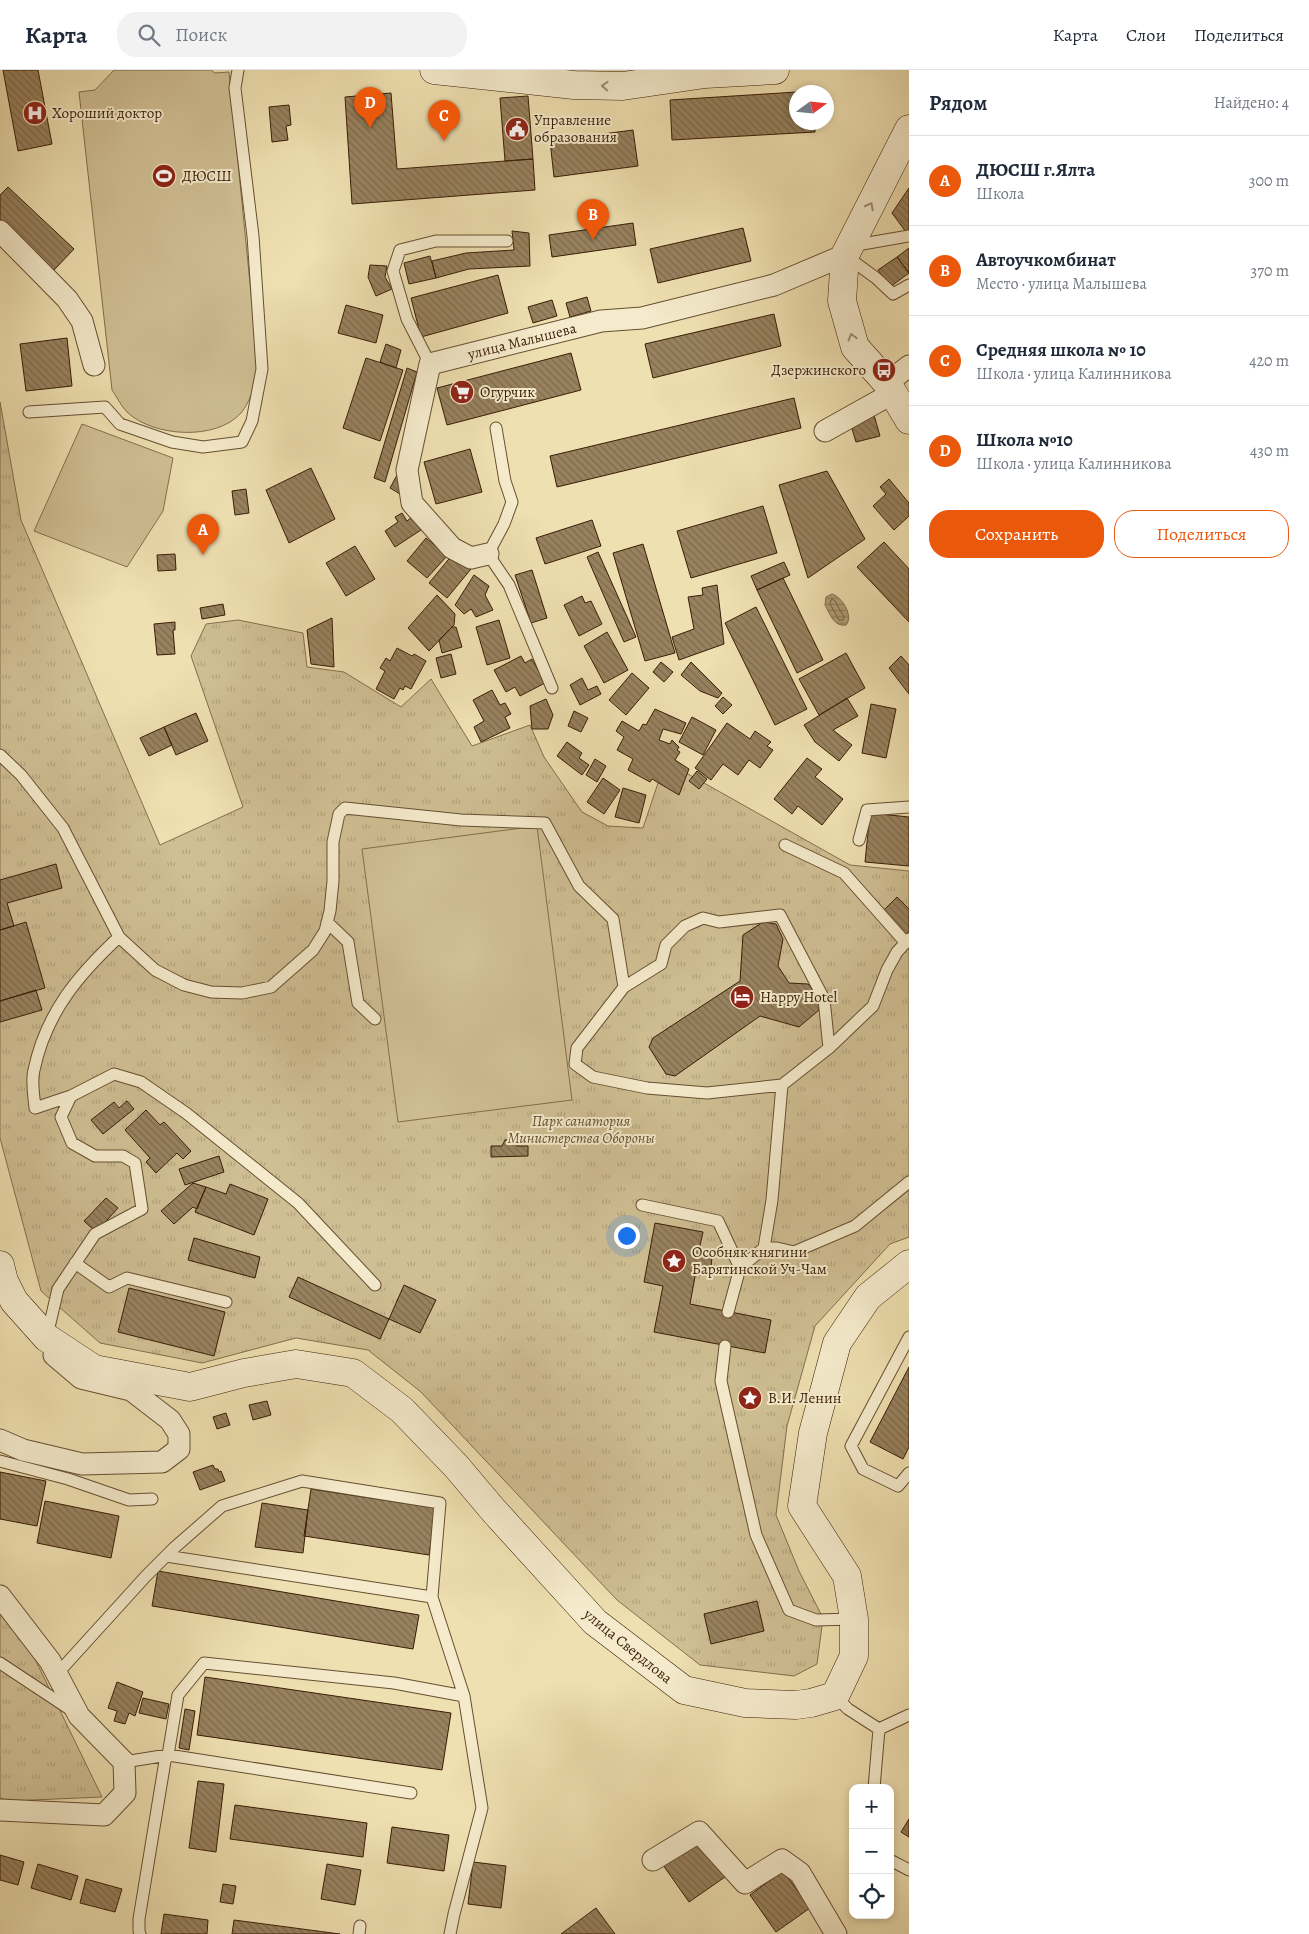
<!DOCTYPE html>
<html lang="ru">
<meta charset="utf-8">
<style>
:root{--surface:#fff;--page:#f2f2f3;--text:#1f2937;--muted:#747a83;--line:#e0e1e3;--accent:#ea580c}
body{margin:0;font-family:Alegreya,serif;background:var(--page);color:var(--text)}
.controls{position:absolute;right:15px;bottom:15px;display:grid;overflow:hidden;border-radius:10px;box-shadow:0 2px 8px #0003}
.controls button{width:45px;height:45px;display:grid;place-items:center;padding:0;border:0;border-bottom:1px solid var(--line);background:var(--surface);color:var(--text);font:25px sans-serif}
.compass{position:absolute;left:789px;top:15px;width:45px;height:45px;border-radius:50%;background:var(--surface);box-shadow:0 2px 8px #0003;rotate:75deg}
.you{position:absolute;left:626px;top:1165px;width:18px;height:18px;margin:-12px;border:4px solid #fff;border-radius:50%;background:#1a73e8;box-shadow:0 0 0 8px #1a73e833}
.badge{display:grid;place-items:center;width:32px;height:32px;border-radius:50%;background:var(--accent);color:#fff;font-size:16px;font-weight:700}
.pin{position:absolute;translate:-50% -41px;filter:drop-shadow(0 1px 2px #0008)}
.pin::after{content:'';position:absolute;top:26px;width:18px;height:15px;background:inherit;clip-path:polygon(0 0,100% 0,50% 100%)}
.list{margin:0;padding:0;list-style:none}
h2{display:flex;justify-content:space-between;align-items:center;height:65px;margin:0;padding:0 20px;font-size:21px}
h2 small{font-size:16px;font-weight:400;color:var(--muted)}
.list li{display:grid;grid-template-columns:32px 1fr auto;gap:15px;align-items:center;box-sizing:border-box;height:90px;padding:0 20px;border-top:1px solid var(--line)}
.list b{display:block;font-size:19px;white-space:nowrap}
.list p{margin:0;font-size:16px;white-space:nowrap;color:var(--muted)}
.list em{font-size:16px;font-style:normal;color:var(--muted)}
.actions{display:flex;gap:10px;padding:15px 20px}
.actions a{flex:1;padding:11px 0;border:1px solid var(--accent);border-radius:20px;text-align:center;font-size:18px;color:var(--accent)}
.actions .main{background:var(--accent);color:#fff}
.icon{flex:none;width:28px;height:28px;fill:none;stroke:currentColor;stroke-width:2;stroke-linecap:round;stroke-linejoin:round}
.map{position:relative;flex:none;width:909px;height:1864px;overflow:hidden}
header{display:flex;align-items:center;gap:30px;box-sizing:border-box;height:70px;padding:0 25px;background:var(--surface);border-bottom:1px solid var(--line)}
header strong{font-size:24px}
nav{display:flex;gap:28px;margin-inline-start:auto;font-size:18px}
.search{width:350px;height:45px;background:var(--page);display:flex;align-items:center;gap:12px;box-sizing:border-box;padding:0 18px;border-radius:20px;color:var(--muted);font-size:19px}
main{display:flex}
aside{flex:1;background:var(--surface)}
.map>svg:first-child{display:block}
</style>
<header>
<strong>Карта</strong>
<div class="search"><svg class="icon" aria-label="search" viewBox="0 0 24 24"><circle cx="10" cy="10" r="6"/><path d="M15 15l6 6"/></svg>Поиск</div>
<nav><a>Карта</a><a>Слои</a><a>Поделиться</a></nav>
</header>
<main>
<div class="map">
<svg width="909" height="1864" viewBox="0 0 909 1864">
<defs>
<pattern id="park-tufts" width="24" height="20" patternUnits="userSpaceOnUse" patternTransform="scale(1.25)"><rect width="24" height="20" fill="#d0bf94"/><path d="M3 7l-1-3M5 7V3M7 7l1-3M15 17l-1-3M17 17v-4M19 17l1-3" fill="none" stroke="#b3a47e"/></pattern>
<pattern id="water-rules" width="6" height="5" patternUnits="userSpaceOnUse" patternTransform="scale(1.25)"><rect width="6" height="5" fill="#b19e77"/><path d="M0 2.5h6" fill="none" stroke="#918060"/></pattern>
<pattern id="building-back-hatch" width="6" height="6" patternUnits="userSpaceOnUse" patternTransform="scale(1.25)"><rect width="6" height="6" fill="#98825f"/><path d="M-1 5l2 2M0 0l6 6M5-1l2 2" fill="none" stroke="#7d6a4c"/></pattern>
</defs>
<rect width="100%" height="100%" fill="#efe0b1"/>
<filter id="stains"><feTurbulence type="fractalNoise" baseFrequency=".004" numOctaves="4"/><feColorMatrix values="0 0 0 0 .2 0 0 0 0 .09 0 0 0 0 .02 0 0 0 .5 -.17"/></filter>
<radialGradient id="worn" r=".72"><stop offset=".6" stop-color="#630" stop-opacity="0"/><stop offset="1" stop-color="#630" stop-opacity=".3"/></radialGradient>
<path fill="url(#park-tufts)" stroke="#846e4d" d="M0,332L21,450L160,775L243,737L191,586L206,554L238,550L303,563L307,597L344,602L401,637L431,609L472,676L530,655L544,687L582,742L608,756L643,758L660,707L688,704L850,795L909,801V1167L890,1174L815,1256L787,1356L776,1445L799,1501L823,1548L817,1594L794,1606L700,1595L617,1530L421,1322L368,1280L296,1268L202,1293L100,1273L41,1221L0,1068Z
M0,1542L34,1587L102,1727L8,1731L0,1728Z"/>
<path fill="#d0bf94" stroke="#846e4d" d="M114,0H211L215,3L229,2L259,304C254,317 250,332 241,343C216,371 153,367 127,342C121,336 117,327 112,320L79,22L95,20Z
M82,354L173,388L163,441L127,497L34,461Z
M537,756L572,1030L398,1052L362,779Z"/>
<path fill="url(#water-rules)" stroke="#816a4a" d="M832,524C842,527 854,546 846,555C834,557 830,544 825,535L826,527Z"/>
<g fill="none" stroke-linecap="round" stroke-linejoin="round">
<path stroke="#755e3e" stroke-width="1" d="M832,529L835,531L844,547L843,550H839L830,534Z"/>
</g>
<path fill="url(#building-back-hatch)" stroke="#391d06" d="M3,0H38L52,74L18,81Z
M813,21V22H796V52H815V62L672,70L670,30Z
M391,23L397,99L533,89L535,120L352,134L345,27Z
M528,26L533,89L505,91L500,28Z
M289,35L291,55L286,56L288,70L272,72L269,37Z
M633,60L638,96L554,107L550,71Z
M8,117L74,179L54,200L0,149V125Z
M909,118V160L906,162L892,143Z
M633,153L636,175L552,187L549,165Z
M743,158L751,191L658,213L650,179Z
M512,161L529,163L530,196L469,199L436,208L432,191L466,183L514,180Z
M909,178V203L897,187Z
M430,186L436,208L409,214L404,193Z
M897,187L909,203L890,217L878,200Z
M370,195L387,196L385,207L392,219L376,226L368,207Z
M498,205L508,243L421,267L411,228Z
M587,227L591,241L570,247L566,233Z
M552,230L557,246L533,253L528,237Z
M346,235L383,245L376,273L338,263Z
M774,244L781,276L653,308L645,274Z
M67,268L72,316L26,321L20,274Z
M386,274L401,280L396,298L380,292Z
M571,283L581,320L447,355L437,318Z
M366,288L403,300L380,371L343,358Z
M407,298L417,302L385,412L374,408Z
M794,328L801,358L557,417L550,386Z
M874,345L880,366L856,372L850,352Z
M470,379L482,422L436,434L424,392Z
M311,398L335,449L289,473L266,420Z
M827,401L865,469L808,508L779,415Z
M397,405L407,411L400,424L390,418Z
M889,409L909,433V446L894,460L873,436L886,424L880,417Z
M246,419L249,443L235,445L232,421Z
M763,436L777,483L691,508L677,461Z
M402,443L407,451L412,447L421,460L395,477L385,461L398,452L395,447Z
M592,450L601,476L545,494L536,468Z
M426,468L447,486L427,508L407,491Z
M884,472L909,499V552L857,497Z
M643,474L675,583L645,591L613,483Z
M355,476L375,509L346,526L326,493Z
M598,482L636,567L624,572L587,487Z
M175,484L176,500L158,501L157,485Z
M453,484L471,499L447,528L429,513Z
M784,492L790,505L757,520L751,506Z
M532,500L547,548L531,553L515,505Z
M474,505L489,516L485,525L493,540L476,547L471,539L464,544L455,535Z
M783,508L823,590L797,603L757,520Z
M717,515L724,574L679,590L672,567L694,559L688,527L703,525L702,518Z
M437,525L455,544L454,555L429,581L408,558Z
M582,526L585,533L591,531L602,554L579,566L564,535Z
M223,534L225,545L202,549L200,538Z
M756,537L807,639L775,655L725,553Z
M332,548L334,597L311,594L307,560Z
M499,550L510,588L487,595L476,557Z
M175,552V560H173L175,584L157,585L154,554Z
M452,557H456L462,577L442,583L439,570Z
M607,562L628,600L604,613L584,576Z
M397,578L412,586L414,584L426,591L411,619L405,616L403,620L400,618L394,629L376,619L385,601L380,598L386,588L390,591Z
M846,583L865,618L819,645L799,609Z
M451,584L456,604L441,608L436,588Z
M521,586L525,593L532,589L545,613L520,626L515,617L506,622L494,600Z
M901,586L909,595V624L889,598Z
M661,592L673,602L664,612L653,602Z
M691,592L722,623L718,628L700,621L681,605Z
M632,603L649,618L626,645L609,630Z
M582,608L588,620L597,616L601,624L580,635L570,615Z
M492,620L500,635L505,633L511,644L505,647L510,658L481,672L474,657L484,651L473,630Z
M723,627L732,635L723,644L715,636Z
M847,628L858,646L833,660L852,675L839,691L815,672L804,655Z
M546,629L553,645L548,659H532L530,636Z
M871,634L896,639L886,688L862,683Z
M655,639L686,653L681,664L663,659L659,670L670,674L672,670L679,677L677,680L680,682L675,690L689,699L679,725L652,709L650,712L628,700L633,689L617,680L624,667L616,661L622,651L639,661L643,654L646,655Z
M574,641L588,648L581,662L568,656Z
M196,643L208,671L176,685L164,657Z
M692,647L716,660L703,685L679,672Z
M727,653L750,669L755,661L771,672L767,676L773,680L760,698L749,690L738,705L723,694L711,710L695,698Z
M164,657L172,675L149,686L140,668Z
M567,672L582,683L579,688L589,695L582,705L557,686Z
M807,688L822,699L815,707L843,729L822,755L798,736L792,744L774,729Z
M595,689L606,696L597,712L586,705Z
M697,701L707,709L699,719L689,711Z
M603,708L620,720L604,744L587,732Z
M623,718L646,725L639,753L615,747Z
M870,743L909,747V796L865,792Z
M56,794L62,818L7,833L14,856L0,860V810Z
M897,827L909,839V862L905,866L882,842Z
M26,852L45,918L0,931V860Z
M763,852L776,854L783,869L778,896L789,913L808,914L820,929L819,940L799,957L760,946L675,1006L666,1004L649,977L653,968L740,911L743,865Z
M36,920L42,940L0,952V931Z
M127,1031L134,1039L103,1064L91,1050L114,1032L119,1038Z
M146,1040L160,1055L164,1052L191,1081L183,1089L177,1083L156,1103L146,1092L150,1088L125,1060Z
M514,1069L517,1076H528V1086L491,1087V1076H502L505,1070Z
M219,1086L224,1102L185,1115L179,1099Z
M193,1113L206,1117L197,1139L193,1137L174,1154L161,1141Z
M230,1114L268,1129L254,1165L195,1142L206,1117L226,1124Z
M106,1128L118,1138L96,1162L84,1151Z
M655,1153L703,1162L698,1185L712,1188L710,1204L696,1201L690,1234L771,1250L765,1283L654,1262L663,1216L644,1212Z
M194,1168L260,1187L255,1208L188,1190Z
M298,1207L389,1249L380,1269L289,1227Z
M404,1215L436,1230L420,1263L389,1249Z
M129,1218L225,1242L214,1286L118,1262Z
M909,1297V1377L903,1389L870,1372Z
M267,1331L271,1345L253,1350L249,1335Z
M226,1343L230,1355L217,1359L213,1347Z
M213,1395L215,1399H218L219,1402L221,1401L225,1411L200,1420L193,1402Z
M0,1402L46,1411L37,1456L0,1449Z
M311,1419L436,1438L429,1485L304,1466Z
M45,1431L119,1446L111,1488L37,1473Z
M262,1433L308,1440L303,1483L255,1477Z
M158,1501L419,1545L413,1579L152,1536Z
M757,1531L764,1561L711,1574L704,1544Z
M205,1607L451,1643L442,1700L197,1665Z
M117,1612L143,1622L135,1646L129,1643L125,1654L114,1651L117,1641L108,1638Z
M143,1628L169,1634L166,1649L139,1643Z
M185,1639L195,1641L189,1680L179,1678Z
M198,1711L224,1714L216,1782L189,1778Z
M235,1735L367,1753L363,1787L230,1769Z
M909,1749V1767L901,1762Z
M392,1757L449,1765L444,1801L387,1793Z
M699,1770L725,1807L689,1832L663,1795Z
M0,1785L24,1792L18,1815L0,1810Z
M473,1792L506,1796L501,1838L468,1834Z
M38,1794L78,1806L71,1830L31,1818Z
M327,1794L361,1800L355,1835L321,1829Z
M783,1801L810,1838L776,1862L750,1825Z
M86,1809L122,1819L115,1842L80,1833Z
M223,1814L236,1816L233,1834L220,1832Z
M596,1838L615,1864H561Z
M164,1844L208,1850L207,1864H161Z
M234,1850L340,1864H232Z"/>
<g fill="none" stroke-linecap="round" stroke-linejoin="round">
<g stroke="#664e31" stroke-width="13">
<path id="lane" d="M851,176L909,166
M846,186L876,208L893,224L909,215
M430,294L407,249L393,201L400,180L436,171H507
M29,342L105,337L120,354L172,372L203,377L242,372L252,351L262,299L253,166L235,18L238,0
M496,358L505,411L512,432L504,454L488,484L509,515L552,618
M0,685L21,705L63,758L119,867L155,900L184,915L211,922L242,923L271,917L313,880L325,861L330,841L333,811V772L339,744L345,738L461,750L545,753L579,816L613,849L624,917
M859,770L867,740L909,737
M785,775L844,803L906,873
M327,852L348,872L358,933L375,949
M782,1015L707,1023L647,1018L593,1007L575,994L577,978L624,917L661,894L666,875L685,856L703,848L719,852L780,845L824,929L829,978
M71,1026L35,1038C34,1026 31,1011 34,1000C46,943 78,905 119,867
M642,1135L718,1151L740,1198
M764,1178H777L794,1182L855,1156L909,1112
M75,1193L109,1217L127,1208L226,1232
M728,1242L740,1198L764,1178L772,1130L782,1015L829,978L873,936L887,900L897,882L909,869
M47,1266L58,1219L95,1164L142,1139L135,1093L123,1086H95L72,1073L61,1047L71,1026L114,1004L141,1012L186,1043L298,1133L375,1215
M909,1267L851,1376L863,1399L898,1416L909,1403
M725,1276L721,1311L756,1465L789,1540L816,1550L854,1549
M0,1391L68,1409L129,1430L152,1429
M166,1486L432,1527L464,1626L482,1738L454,1844L450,1864
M0,1593L71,1640
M57,1604L146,1506L174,1478L222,1436L302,1411L440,1433L432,1527
M835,1626L848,1639L879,1659L909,1645
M124,1692L168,1685L411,1723
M874,1718L879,1659
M890,1790L909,1800
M140,1864L139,1861V1849L165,1691L168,1685L178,1625L204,1593L394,1613L464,1626
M359,1864L360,1856"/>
</g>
<g stroke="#664e31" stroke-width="23">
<path id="street" d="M0,161L67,229L82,251L94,295
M887,313L909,296
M825,361L893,323
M488,484L471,488L452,478L412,433L407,400L430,294L601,251L642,248L774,215L845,185
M0,1370L23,1380L82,1394L162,1392L179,1379V1364L170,1350L131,1320L81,1308L54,1285
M0,1526L50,1591L79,1646L124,1692L125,1723L104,1745L0,1740
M653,1790L699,1762L745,1813L782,1790L800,1803L836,1864"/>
</g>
<g stroke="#391d06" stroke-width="29">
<path id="secondary" d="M434,0L574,15L623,16L705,4L775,0
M909,59L845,185L842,231L855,277L887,313L909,350
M0,1195L4,1211L14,1231L47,1268L94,1299L190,1317L244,1303L296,1294L353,1303L402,1340L456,1396L494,1441L595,1552L684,1620L745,1633L796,1635L811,1633L835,1626L854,1586V1549L847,1506L802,1436L813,1363L837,1273L868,1227L909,1194"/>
</g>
<use href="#lane" stroke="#f5ebcc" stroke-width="11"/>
<use href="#street" stroke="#f5ebcc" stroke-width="21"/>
<use href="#secondary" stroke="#f5ebcc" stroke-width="28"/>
</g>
<defs><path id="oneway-chevron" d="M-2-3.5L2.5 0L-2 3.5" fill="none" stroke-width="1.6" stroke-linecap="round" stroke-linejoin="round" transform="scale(1.25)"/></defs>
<g stroke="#a08e73">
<use href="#oneway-chevron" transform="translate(605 16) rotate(-178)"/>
<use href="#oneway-chevron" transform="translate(870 136) rotate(-63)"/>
<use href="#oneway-chevron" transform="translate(852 267) rotate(-106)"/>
</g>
<defs>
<g id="hospital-disc" transform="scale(1.25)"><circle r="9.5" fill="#8f2418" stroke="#f5ebcc"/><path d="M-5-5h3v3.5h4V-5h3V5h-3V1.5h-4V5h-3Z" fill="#fff"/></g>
<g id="civic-disc" transform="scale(1.25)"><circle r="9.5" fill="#8f2418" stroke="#f5ebcc"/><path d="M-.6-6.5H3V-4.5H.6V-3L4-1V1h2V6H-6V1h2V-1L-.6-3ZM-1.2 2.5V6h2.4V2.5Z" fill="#fff"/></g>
<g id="stadium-disc" transform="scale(1.25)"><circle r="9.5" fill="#8f2418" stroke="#f5ebcc"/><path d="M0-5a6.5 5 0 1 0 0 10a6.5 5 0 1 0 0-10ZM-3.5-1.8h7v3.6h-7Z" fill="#fff"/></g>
<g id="bus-disc" transform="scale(1.25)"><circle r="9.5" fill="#8f2418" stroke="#f5ebcc"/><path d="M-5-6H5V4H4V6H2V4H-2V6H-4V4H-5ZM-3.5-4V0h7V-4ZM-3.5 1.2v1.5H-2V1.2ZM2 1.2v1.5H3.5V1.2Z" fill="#fff"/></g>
<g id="supermarket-disc" transform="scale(1.25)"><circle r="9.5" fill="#8f2418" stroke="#f5ebcc"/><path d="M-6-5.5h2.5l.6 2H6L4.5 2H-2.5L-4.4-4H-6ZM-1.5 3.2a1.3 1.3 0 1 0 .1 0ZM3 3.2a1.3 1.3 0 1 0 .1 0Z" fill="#fff"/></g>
<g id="hotel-disc" transform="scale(1.25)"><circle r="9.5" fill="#8f2418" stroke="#f5ebcc"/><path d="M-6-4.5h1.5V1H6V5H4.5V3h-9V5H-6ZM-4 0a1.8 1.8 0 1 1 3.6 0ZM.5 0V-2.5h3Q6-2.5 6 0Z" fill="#fff"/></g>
<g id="sight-disc" transform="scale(1.25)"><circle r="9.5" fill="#8f2418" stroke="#f5ebcc"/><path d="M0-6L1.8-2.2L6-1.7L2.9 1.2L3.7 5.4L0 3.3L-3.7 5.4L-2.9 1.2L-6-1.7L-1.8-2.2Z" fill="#fff"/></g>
</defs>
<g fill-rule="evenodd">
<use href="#hospital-disc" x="35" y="43"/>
<use href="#civic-disc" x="517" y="59"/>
<use href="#stadium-disc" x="164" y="106"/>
<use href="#bus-disc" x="884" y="300"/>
<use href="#supermarket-disc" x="462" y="322"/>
<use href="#hotel-disc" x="742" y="927"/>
<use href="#sight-disc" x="674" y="1191"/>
<use href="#sight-disc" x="750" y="1328"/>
</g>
<g text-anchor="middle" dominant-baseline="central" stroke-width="4" stroke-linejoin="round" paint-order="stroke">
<g font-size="15" fill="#391d06" stroke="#f5ebcc" text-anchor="start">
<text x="52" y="43">Хороший доктор</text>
<text x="534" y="50">Управление<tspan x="534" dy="17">образования</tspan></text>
<text x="182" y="106">ДЮСШ</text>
<text x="866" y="300" text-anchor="end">Дзержинского</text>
<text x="480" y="322">Огурчик</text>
<text x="760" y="927">Happy Hotel</text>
<text x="692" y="1182">Особняк княгини<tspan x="692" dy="17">Барятинской Уч-Чам</tspan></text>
<text x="768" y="1328">В.И. Ленин</text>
</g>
<g font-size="15" fill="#391d06" stroke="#f5ebcc">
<text transform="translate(522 271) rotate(-14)">улица Малышева</text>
<text transform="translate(628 1576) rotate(39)">улица Свердлова</text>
</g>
<g font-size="15" font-style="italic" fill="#664e31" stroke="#f5ebcc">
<text x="581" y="1051">Парк санатория<tspan x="581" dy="17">Министерства Обороны</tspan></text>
</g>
</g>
<rect width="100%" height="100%" filter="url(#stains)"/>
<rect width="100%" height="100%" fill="url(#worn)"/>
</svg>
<div class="controls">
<button>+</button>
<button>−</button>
<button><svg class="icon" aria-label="locate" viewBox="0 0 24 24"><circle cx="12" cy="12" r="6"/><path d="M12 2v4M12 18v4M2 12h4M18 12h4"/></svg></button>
</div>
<svg class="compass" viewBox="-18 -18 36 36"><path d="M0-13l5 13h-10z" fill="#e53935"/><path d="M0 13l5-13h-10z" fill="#747a83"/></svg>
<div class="you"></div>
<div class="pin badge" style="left:203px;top:485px">A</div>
<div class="pin badge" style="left:593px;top:170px">B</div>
<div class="pin badge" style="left:444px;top:71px">C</div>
<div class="pin badge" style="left:370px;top:58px">D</div>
</div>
<aside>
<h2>Рядом<small>Найдено: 4</small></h2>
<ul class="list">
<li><span class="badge">A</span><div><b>ДЮСШ г.Ялта</b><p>Школа</p></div><em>300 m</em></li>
<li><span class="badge">B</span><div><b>Автоучкомбинат</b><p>Место · улица Малышева</p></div><em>370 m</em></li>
<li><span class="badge">C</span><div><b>Средняя школа № 10</b><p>Школа · улица Калинникова</p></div><em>420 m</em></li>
<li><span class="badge">D</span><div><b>Школа №10</b><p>Школа · улица Калинникова</p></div><em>430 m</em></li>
</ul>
<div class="actions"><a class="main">Сохранить</a><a>Поделиться</a></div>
</aside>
</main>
